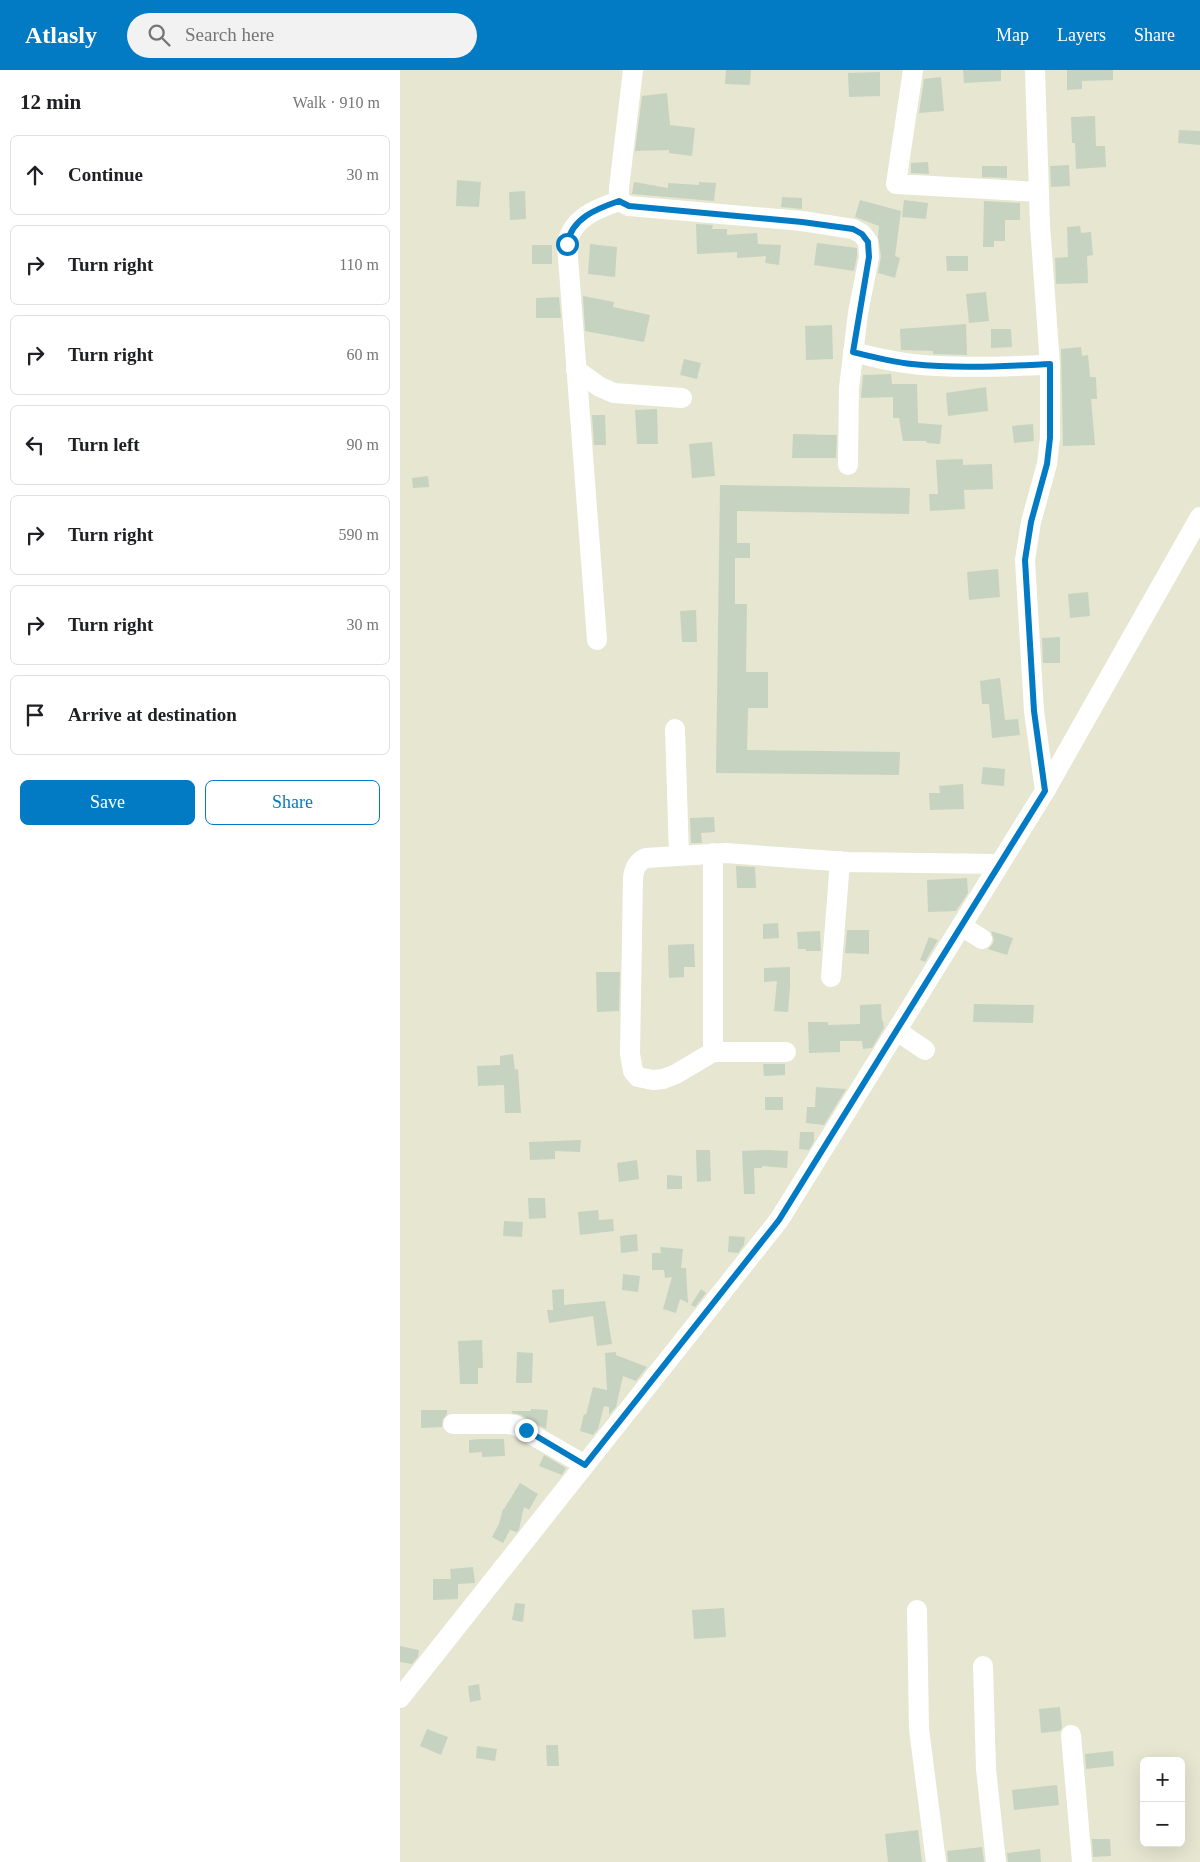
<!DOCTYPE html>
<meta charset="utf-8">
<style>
:root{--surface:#fff;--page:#f2f2f2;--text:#202124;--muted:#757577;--line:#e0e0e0;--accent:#037bc4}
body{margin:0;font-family:"Times New Roman",serif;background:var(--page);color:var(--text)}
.controls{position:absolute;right:15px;bottom:15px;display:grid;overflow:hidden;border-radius:8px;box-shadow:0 5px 20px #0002}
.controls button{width:45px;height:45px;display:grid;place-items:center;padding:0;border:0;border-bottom:1px solid var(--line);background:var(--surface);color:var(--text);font:25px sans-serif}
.stop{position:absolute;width:15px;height:15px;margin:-11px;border:4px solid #037bc4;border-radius:50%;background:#fff}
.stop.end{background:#037bc4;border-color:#fff;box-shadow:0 1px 5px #0008}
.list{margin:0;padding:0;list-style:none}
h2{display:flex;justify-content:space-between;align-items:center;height:65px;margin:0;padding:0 20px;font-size:21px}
h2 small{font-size:16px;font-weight:400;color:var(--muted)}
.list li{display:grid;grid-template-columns:32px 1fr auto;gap:15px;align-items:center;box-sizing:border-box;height:80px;margin:0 10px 10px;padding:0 10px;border:1px solid var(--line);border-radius:8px}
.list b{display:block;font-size:19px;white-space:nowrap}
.list em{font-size:16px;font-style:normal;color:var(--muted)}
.actions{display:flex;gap:10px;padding:15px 20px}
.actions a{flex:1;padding:11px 0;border:1px solid var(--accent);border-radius:8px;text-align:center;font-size:18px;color:var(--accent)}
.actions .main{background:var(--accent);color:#fff}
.icon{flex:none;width:28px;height:28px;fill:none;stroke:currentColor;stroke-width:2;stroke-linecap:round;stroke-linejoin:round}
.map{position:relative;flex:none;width:800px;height:1792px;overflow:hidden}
header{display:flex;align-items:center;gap:30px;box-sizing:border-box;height:70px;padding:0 25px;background:var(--accent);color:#fff}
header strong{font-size:24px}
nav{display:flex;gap:28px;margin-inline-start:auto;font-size:18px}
.search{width:350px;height:45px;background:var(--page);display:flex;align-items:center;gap:12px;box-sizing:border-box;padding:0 18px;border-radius:28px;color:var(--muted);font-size:19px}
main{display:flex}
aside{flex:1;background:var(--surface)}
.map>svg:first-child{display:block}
</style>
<header>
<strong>Atlasly</strong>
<div class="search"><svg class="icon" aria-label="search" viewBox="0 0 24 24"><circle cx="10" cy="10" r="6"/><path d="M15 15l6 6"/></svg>Search here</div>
<nav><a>Map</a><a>Layers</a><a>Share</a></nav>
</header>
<main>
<aside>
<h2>12 min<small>Walk · 910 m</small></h2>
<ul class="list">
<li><svg class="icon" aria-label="ahead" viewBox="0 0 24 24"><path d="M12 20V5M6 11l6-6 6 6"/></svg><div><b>Continue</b></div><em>30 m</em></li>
<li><svg class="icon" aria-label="right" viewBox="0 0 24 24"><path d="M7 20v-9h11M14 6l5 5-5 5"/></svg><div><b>Turn right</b></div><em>110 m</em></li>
<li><svg class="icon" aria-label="right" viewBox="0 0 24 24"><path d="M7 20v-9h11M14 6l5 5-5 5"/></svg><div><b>Turn right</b></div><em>60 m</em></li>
<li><svg class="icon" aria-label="left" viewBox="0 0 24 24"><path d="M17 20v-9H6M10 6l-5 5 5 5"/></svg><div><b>Turn left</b></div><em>90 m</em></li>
<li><svg class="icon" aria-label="right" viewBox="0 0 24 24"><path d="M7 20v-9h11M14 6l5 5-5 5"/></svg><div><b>Turn right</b></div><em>590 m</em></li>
<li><svg class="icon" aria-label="right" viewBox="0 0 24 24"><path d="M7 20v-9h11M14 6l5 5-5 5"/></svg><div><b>Turn right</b></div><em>30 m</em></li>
<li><svg class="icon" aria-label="arrive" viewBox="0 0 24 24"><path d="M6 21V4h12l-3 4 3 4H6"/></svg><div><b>Arrive at destination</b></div></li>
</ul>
<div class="actions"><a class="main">Save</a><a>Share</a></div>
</aside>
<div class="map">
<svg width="800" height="1792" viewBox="0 0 800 1792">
<rect width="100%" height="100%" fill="#e6e6d1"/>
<path fill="#c6d3c1" d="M326,0H351L350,15L325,14Z
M563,0H601V11L564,13Z
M667,0H713V10L682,11V19L667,20Z
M480,2V26L449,27L448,3Z
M541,7L544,41L519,43L524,9Z
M267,23L270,55L295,58L292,86L269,83V80L235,81L242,26Z
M695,46L696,76H705L706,97L676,99L675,73H672L671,47Z
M779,60L800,61V75L778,73Z
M528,92L529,104L511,103V93Z
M669,95L670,116L651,117L650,96Z
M582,96H607V108L582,107Z
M57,110L81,112L79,137L56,136Z
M234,112L268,118V113L299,115V112L316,113L314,131L232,124Z
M125,121L126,149L110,150L109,122Z
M382,127L402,128V139L381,137Z
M460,130L501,141L495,186L500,188L495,208L478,203L481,186L478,166L479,156L455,147Z
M504,130L528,133L526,149L502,147Z
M584,131L620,133V150H605V171H594V177H583Z
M296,154L313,155L312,159H327V165L357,163L358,174L381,175L379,195L365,193L366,186L337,188V182L297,184Z
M680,156L681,163L691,162L693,185L687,186L688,213L656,214L655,188L668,187L667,157Z
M417,173L457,178V186L454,201L414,195Z
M190,174L217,177L215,207L188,204Z
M132,175H152V194H132Z
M546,186H568V201H547Z
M586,222L589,251L569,253L566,224Z
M183,226L214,232L213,237L250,245L244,272L185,261Z
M159,227L161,248H136V228Z
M566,254L567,285L533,284V281L501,280L500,259Z
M432,255L433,289L406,290L405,256Z
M591,259H611L612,277L591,278Z
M681,277L682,286L688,285L690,307H696L697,329H691L695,375L663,376L661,279Z
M284,289L301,293L297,309L280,305Z
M491,304L492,314H517L518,353L542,355L540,374L527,373L526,371H503L499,348H493V327L461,328L463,305Z
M586,317L588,341L548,346L546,323Z
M257,339L258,374H237L235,340Z
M192,345H205L206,375H194Z
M633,354L634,371L614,373L612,356Z
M393,364L437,365L436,388H392Z
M312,372L315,406L292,408L289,374Z
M563,389V395L592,394L593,419L564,420L565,439L530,441L529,424H538L536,390Z
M28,406L29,417L13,418L12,408Z
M320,415L510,418L509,444L337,441V473H350V488H335V534H347L346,602H368V638H348L347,680L500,682L499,705L316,703Z
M598,499L600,527L569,530L567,502Z
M688,522L690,546L670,548L668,524Z
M296,540L297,572H282L280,541Z
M660,567V593H643L642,568Z
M600,608L605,650L618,649L620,665L592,668L589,634H582L580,611Z
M583,697L605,699L604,716L581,714Z
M563,714L564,739L530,740L529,723H540L539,716Z
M314,747L315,762L301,763L302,773H291L290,748Z
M336,796L355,797L356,818H337Z
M567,808L568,823L556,841L528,842L527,810Z
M378,853L379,868L363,869V854Z
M447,860H469V884L445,883Z
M420,861L421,881H406V879H398L397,862Z
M591,861L613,868L607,885L588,879L592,875L594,870Z
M529,867L538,870L525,892L520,890Z
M294,874L295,897H284V907L269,908L268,875Z
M390,897V916L388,942L374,941L377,911L364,912V898Z
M196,902H220L219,941L197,942Z
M481,934L482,951L483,950L484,958L472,978L463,979L462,971H440V982L409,983L408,952H428V955L460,954V935Z
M574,934L634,935L633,953L573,952Z
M113,984L115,1000L118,999L121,1043H105L104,1015L78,1016L77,996L100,995V986Z
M363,994H385V1005L364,1006Z
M416,1017L446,1019L424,1055L406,1053L407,1037H415Z
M365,1027H383V1040H365Z
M400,1062H414V1071L409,1080L399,1079Z
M181,1070L180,1082L155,1081V1089L130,1090L129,1072Z
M296,1080H310L311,1111L297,1112Z
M367,1080L388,1081L387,1098L362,1096V1098H354L355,1124H344L342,1081Z
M237,1090L239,1109L219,1112L217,1093Z
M267,1105L282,1106V1119H267Z
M128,1128H145L146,1148L129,1149Z
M198,1140L199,1150L213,1149L214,1161L180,1165L178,1142Z
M104,1151L123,1152L122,1167L103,1166Z
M237,1164L238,1181L221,1183L220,1166Z
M329,1166L345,1167L344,1175L338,1183L328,1182Z
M260,1177L283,1179L281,1198H286L288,1233L280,1229L276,1243L263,1239L272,1207L265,1208L264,1200H252V1183H261Z
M223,1204L240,1206L238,1222L222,1220Z
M164,1219V1235L205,1231L212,1274L197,1276L193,1246L149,1253L147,1240H153L152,1220Z
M301,1219L306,1223L295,1237L291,1235Z
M82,1270L83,1298H78V1314H60L58,1271Z
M117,1282L133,1283L132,1313H116Z
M216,1282V1285L247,1297L236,1311L223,1306L216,1337L209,1345V1337L204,1336L198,1359L193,1365L180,1361L184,1344L186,1345L193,1317L207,1320L205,1283Z
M131,1339L148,1340L146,1359L121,1345L112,1343V1341H131Z
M21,1340H47V1344L43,1349L42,1357L21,1358Z
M80,1369H104L105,1386L82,1387V1382L69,1383V1370Z
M144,1385L166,1398L162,1405L139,1396Z
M120,1413L138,1424L129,1440L124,1437L119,1459L117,1462L110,1460L103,1473L92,1467L99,1454L103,1439H104Z
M73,1497L75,1513L58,1514V1529L33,1530V1509H51L50,1499Z
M115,1533L125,1534L123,1552L112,1550Z
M324,1538L326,1567L294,1569L292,1540Z
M0,1576L19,1580L18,1587L12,1594L0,1592Z
M79,1614L81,1630L70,1632L68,1616Z
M660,1637L662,1658L660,1661L641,1663L639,1639Z
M27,1659L48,1667L41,1685L20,1676Z
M146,1675H158L159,1696H147Z
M77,1676L97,1679L95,1691L76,1688Z
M713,1681L714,1696L686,1699L685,1684Z
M657,1715L659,1735L614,1740L612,1720Z
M518,1760L522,1792H488L485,1764Z
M692,1769H710L711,1786L693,1787Z
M582,1777L584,1792H548L547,1781Z
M640,1779L641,1792H608L607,1783Z"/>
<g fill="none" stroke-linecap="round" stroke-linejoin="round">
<path stroke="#fff" stroke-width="20" d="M233,0L219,118V131L229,136L402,151L453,159L462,164L468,172L469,187L458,243L449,318L448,395
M513,0L496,114L639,122
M635,0L640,155L650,295V368L647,394L631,452L625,490L634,641L645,721
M453,282C473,287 492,292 512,294C558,299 605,296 650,295
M176,300L200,317L214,323L282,328
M197,570L167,174C172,148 196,139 219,131
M275,659L279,785
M561,856L582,869
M431,907L440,791
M497,961L525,980
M313,982V783
M386,982H313L276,1004L263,1009L253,1010L238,1007L233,1001L230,984L233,808C234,798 237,792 246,788L326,783L448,792L600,794
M53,1354H107L115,1355L185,1395
M517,1540L519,1659L536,1792
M583,1596L586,1699L596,1792
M0,1628L379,1150L645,721L800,447
M671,1665L682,1792"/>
</g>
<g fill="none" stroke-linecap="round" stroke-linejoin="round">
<path stroke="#037bc4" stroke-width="6" d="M126,1360L185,1395L379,1150L645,721L634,641L625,490L631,452L647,394L650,368V294C605,296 558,299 512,294C492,292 473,287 453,282L469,187L468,172L462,164L453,159L402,152L229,136L219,131C196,139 172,148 167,174"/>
</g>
</svg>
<div class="controls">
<button>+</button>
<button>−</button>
</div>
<div class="stop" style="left:167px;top:174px"></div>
<div class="stop end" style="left:126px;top:1360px"></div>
</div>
</main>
